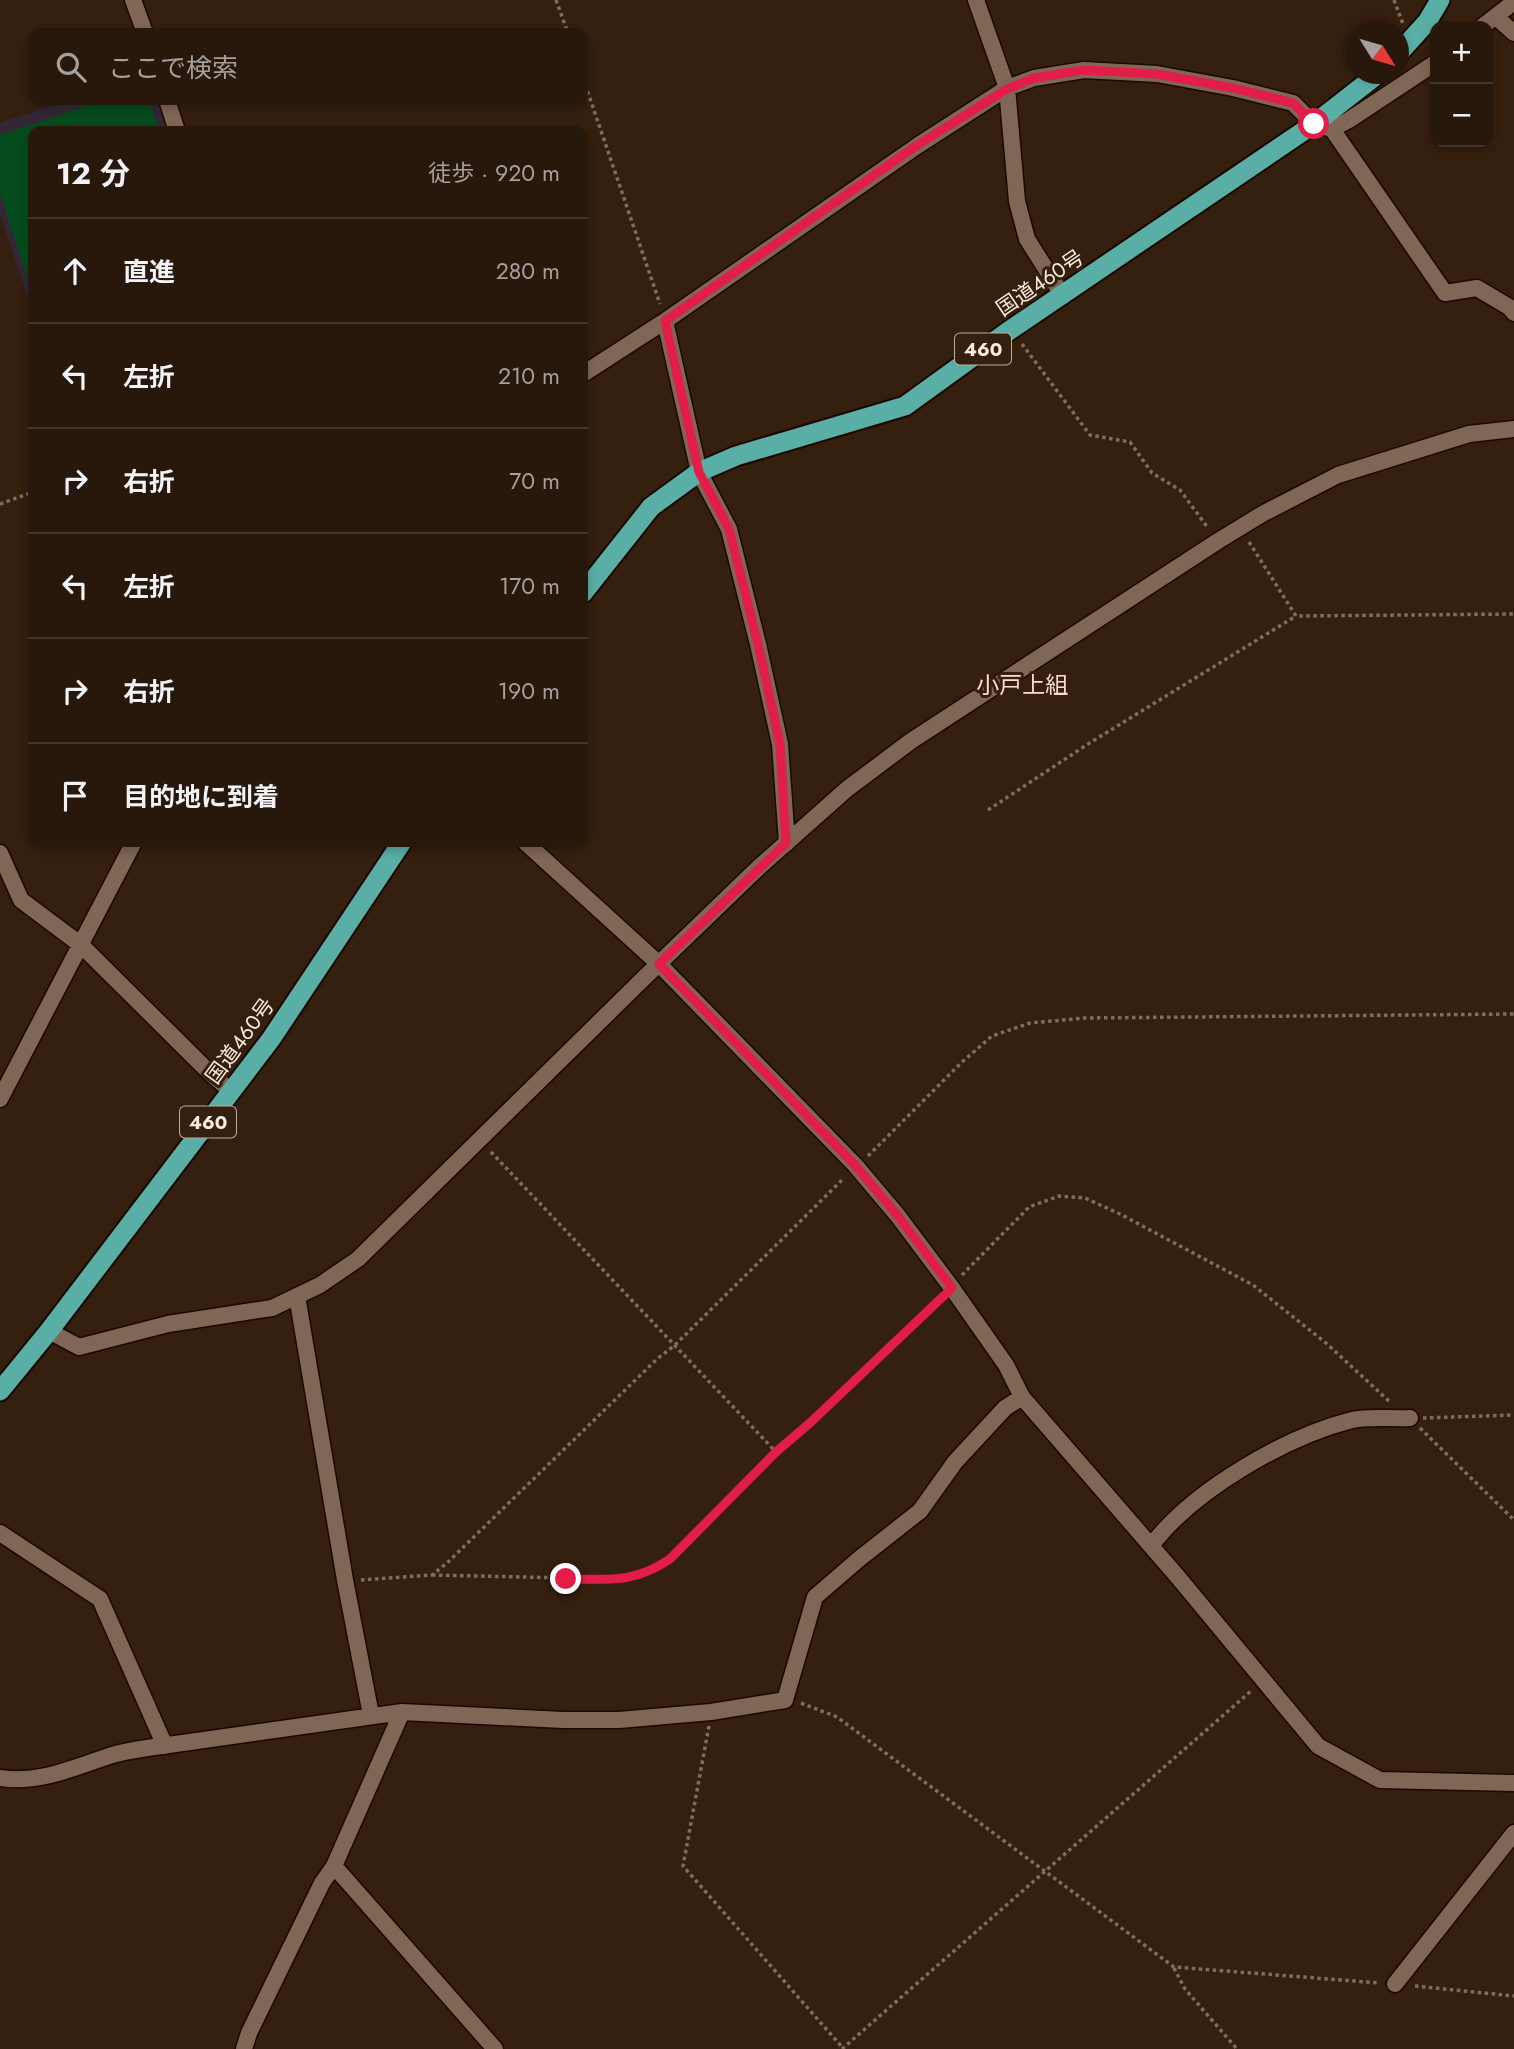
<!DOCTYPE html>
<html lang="ja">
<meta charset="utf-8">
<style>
:root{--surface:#28170b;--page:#342419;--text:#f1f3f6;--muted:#a59f9d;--line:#44362c}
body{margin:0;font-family:Jost,"Noto Sans JP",sans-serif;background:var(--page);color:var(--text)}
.controls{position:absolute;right:21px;top:21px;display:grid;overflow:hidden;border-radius:14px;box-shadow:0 4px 10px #0003}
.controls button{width:63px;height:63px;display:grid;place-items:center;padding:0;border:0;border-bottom:2px solid var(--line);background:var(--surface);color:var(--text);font:35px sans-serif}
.compass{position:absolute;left:1346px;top:21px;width:63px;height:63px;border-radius:50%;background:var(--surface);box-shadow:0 4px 10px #0003;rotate:127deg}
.stop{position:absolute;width:21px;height:21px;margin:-16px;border:5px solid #e11d48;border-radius:50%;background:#fff}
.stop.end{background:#e11d48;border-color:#fff;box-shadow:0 2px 7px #0008}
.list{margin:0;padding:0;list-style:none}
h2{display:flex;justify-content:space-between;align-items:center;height:91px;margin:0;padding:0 28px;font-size:30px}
h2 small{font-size:23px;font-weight:400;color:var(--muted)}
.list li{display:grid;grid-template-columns:46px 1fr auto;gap:21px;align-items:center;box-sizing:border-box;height:105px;padding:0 28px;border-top:2px solid var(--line)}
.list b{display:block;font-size:26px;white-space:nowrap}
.list em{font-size:23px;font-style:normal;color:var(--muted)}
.icon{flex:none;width:38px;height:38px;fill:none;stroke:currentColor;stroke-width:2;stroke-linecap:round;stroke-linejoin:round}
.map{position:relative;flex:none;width:1514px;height:2049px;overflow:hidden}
.search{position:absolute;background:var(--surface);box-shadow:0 4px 10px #0003;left:28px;top:28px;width:560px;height:77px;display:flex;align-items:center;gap:18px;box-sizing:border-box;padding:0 24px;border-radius:14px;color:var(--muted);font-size:26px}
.panel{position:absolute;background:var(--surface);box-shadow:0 4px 10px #0003;left:28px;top:126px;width:560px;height:721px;border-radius:14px}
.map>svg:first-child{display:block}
</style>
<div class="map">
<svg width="1514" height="2049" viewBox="0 0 1514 2049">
<rect width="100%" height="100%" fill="#351f0f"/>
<path fill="#332735" d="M68,100H159L171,131H33V313L0,214V123Z"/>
<path fill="#054b1c" d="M105,100H148L160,131H33V296L0,193V135Z"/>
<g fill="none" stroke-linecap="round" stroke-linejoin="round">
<g stroke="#1b0800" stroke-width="19">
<path id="minor" d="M133,0L145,33
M976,0L1007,88L1017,201L1027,239L1063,296
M1496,17L1514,33
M1483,26L1514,2
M167,100L177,131
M1332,129L1445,293L1477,288L1509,307L1514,313
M665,321L699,472L729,529L758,644L780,744L787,843
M583,374L665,321L917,146L1007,88L1034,78L1084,70L1157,74L1233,88L1293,103L1314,124L1332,129L1349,120L1435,63
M525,842L659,964L855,1165L898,1216L952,1288L1006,1365L1022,1397L1177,1576L1318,1746L1380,1780L1514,1783
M0,853L21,900L81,945L210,1073L231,1091
M0,1099L134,842
M297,1296L345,1580L371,1715
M49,1331L79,1347L168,1324L272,1308L320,1285L358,1259L646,976L758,868L847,789L911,741L1218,541L1264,513L1338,475L1469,434L1514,429
M0,1533L100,1599L165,1746
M1151,1546C1192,1491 1285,1437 1352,1420C1369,1416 1392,1419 1410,1418
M0,1778C37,1784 74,1768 109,1756C121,1752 134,1750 147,1748L402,1712L563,1720H619L711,1712L785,1700L815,1597L859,1559L920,1511L955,1462L1005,1408L1022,1397
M334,1866L495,2049
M1395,1984L1514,1833
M244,2049L249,2033L322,1883L334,1866L402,1712"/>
</g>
<g stroke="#1b0800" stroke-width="23">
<path id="trunk" d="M1398,54L1427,22L1440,0
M583,593L651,507L699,472L736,456L905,406L1010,330L1314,124L1378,74
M0,1391L49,1331L271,1039L402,842"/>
</g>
<path stroke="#816d60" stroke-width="3.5" stroke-dasharray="3.5 3.5" stroke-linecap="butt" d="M556,0L568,33
M1394,0L1403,24
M583,78L660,304
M1022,344L1090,435L1130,442L1152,473L1180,490L1208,528
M0,504L33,492
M1249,542L1296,616L1514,614
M988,810L1088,744L1296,616
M491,1152L776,1452
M868,1156L961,1063L992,1036L1030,1023L1085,1018L1514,1014
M962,1275L1029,1207L1059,1196L1085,1198L1120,1214L1253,1285L1326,1343L1391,1403
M1423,1418L1514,1415
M1420,1428L1514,1520
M432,1575L614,1579C636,1576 651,1572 670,1559L776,1452L811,1422L941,1299
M361,1580L432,1575L447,1563L657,1359L675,1345L844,1178
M801,1703L837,1717L1174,1967L1380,1983
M709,1726L683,1866L842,2047
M1174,1968L1185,1989L1237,2049
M1415,1986L1514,1996
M842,2049L1251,1691"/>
<use href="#minor" stroke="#806654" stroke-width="16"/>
<use href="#trunk" stroke="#59aea5" stroke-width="19"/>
</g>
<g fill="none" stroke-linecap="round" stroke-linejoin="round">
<path stroke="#e11d48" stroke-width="9" d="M566,1579C608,1579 633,1584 670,1559L776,1452L811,1422L952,1288L898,1216L855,1165L659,964L786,843L780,744L758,644L729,529L699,472L665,321L916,146L1007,89L1034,78L1084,70L1157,74L1233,88L1293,103L1314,124"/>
</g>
<g text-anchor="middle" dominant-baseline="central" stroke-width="6" stroke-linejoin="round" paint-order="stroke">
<g fill="#351f0f" stroke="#beaca1" stroke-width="2">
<rect x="955" y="333.5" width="56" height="31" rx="5"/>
<rect x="180" y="1106.5" width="56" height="31" rx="5"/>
</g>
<g font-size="19" font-weight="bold" fill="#f9e9df">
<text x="983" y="349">460</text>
<text x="208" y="1122">460</text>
</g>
<g font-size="21" fill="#f9e9df" stroke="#351f0f">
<text transform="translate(1040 283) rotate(-34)">国道460号</text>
<text transform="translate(240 1041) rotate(-54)">国道460号</text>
</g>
<g font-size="23" fill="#fcdbd1" stroke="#351f0f">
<text x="1022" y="685">小戸上組</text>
</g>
</g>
</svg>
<div class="controls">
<button>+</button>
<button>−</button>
</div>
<svg class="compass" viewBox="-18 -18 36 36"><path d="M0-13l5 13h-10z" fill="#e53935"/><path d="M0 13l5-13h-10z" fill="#a59f9d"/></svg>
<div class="stop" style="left:1314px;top:124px"></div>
<div class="stop end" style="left:566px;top:1579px"></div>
<div class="search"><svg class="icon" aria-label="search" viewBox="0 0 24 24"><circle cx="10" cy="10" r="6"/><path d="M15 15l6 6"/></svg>ここで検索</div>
<section class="panel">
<h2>12 分<small>徒歩 · 920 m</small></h2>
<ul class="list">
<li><svg class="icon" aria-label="ahead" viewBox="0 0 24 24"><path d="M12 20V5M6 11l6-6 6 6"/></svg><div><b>直進</b></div><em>280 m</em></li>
<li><svg class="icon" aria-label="left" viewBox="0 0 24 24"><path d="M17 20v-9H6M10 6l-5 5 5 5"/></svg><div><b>左折</b></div><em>210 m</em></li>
<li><svg class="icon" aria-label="right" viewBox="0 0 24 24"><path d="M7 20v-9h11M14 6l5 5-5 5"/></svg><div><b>右折</b></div><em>70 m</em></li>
<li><svg class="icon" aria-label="left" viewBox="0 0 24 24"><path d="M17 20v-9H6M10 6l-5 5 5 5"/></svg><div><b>左折</b></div><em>170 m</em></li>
<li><svg class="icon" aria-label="right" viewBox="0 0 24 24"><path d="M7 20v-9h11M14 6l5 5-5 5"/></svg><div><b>右折</b></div><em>190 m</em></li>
<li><svg class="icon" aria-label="arrive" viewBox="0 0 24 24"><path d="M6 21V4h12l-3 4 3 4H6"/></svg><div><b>目的地に到着</b></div></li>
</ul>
</section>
</div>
